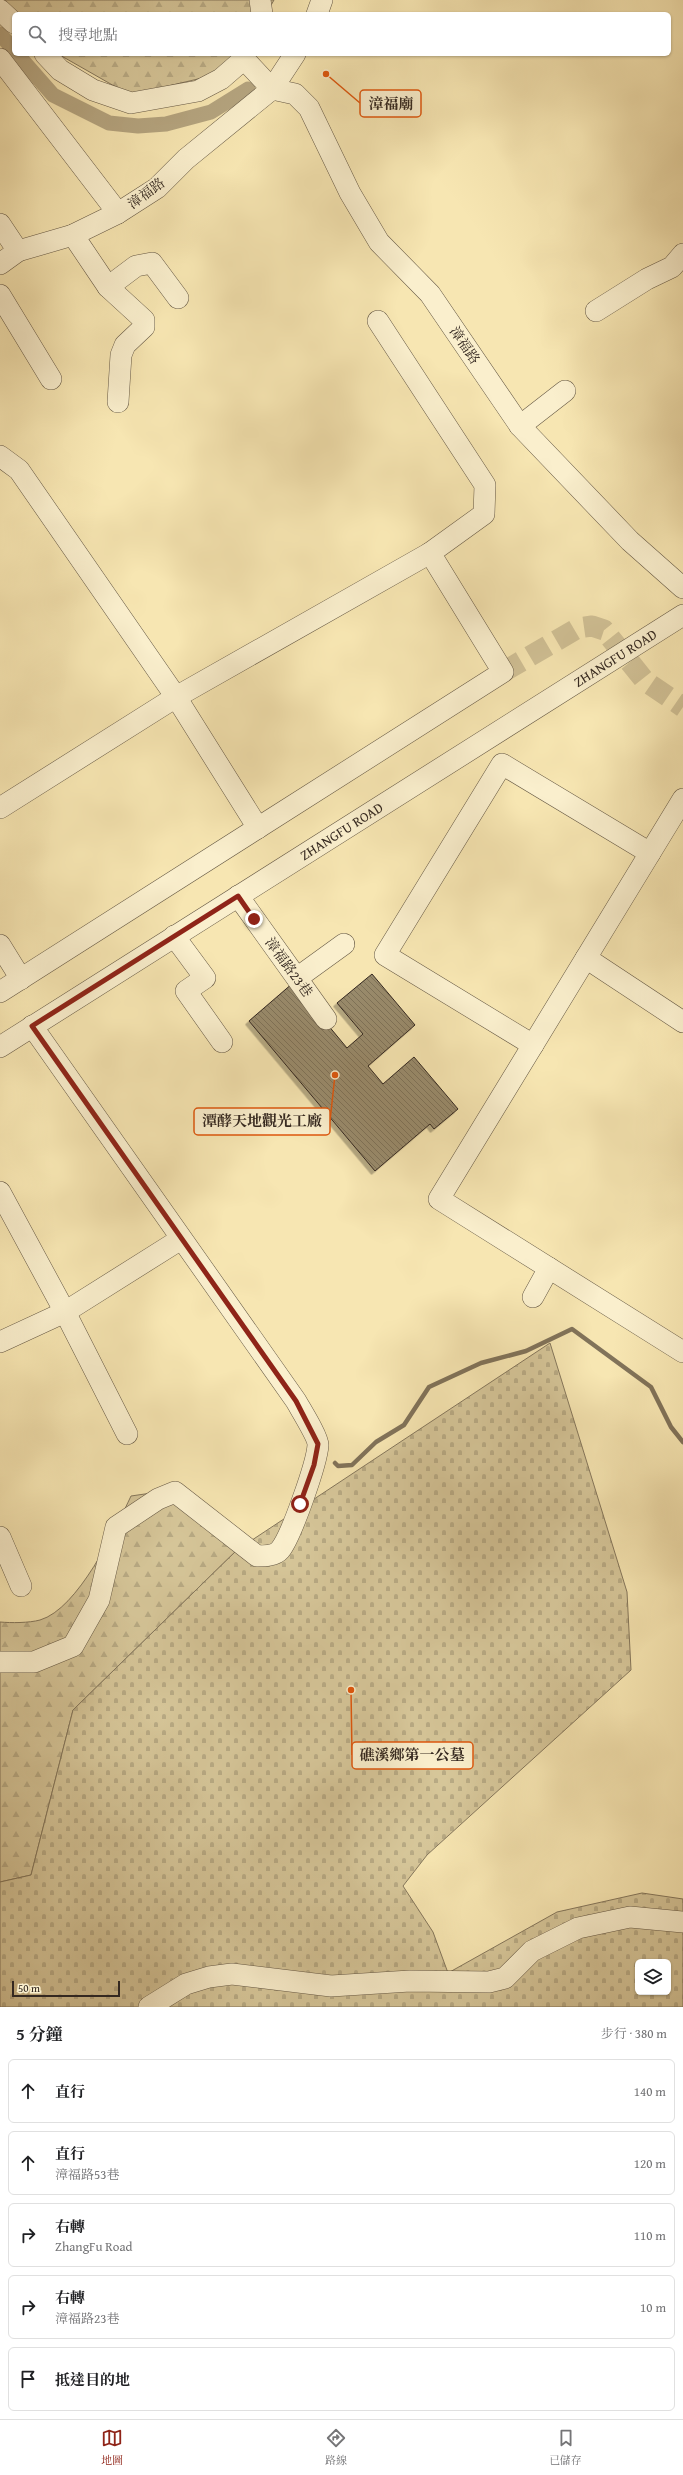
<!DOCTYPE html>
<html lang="zh-TW">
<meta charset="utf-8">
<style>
:root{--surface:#fff;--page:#f6f6f6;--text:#202124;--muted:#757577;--line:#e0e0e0;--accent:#8f2418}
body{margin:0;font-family:"Gentium Book Plus","Noto Serif TC",serif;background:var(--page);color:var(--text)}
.controls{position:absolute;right:12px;bottom:12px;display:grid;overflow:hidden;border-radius:6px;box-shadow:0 1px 3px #0004}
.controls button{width:36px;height:36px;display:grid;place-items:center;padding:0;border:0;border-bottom:1px solid var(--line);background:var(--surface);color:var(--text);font:20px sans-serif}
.scale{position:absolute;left:12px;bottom:10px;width:108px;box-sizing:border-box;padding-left:4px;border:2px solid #342820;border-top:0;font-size:11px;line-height:14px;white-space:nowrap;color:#342820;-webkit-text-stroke:3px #faefcd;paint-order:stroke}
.stop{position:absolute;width:12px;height:12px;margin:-9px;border:3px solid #8f2418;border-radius:50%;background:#fff}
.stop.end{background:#8f2418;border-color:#fff;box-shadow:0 1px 4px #0008}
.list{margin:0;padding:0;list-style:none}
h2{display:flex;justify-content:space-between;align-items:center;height:52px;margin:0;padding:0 16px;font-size:17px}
h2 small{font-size:13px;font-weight:400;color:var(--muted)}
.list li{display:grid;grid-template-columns:26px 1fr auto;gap:12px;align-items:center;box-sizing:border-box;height:64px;margin:0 8px 8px;padding:0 8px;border:1px solid var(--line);border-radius:6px}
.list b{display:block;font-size:15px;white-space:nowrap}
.list p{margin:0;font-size:13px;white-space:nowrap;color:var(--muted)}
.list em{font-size:13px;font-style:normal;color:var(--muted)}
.icon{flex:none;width:22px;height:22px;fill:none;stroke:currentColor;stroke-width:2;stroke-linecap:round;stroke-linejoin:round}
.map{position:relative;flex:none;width:683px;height:2007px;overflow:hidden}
.search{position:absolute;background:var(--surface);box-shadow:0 1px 3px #0004;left:12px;right:12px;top:12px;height:44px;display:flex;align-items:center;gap:10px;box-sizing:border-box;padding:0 14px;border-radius:6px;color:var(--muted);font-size:15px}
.sheet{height:412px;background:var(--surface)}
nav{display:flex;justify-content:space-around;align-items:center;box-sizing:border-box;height:56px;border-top:1px solid var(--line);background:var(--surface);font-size:11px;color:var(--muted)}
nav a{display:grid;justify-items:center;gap:2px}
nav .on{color:var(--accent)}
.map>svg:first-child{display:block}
</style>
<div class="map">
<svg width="683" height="2007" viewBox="0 0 683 2007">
<defs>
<pattern id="forest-firs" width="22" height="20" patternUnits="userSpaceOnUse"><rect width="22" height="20" fill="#d6c699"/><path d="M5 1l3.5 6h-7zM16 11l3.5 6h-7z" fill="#b8aa84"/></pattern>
<pattern id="cemetery-stones" width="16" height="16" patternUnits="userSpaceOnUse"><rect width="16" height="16" fill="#d6c699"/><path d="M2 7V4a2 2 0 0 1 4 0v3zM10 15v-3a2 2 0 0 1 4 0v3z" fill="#b8aa84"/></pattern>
<pattern id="building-back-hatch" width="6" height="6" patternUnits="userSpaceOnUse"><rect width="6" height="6" fill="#998b6c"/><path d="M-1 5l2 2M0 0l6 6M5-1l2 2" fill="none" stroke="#7e7258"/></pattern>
<filter id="shadow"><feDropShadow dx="-3.5" dy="3.5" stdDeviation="0" flood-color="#0004"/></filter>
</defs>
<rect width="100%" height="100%" fill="#f7e6b2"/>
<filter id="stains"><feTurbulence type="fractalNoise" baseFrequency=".005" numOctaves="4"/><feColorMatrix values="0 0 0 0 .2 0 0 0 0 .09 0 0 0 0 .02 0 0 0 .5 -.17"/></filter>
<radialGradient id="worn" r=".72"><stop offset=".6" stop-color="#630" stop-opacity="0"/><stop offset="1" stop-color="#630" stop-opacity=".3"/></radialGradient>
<path fill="url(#forest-firs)" stroke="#85775c" d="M0,0H274L266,14H14Z
M58,54H241L238,58L202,78L130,95Z
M172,1490L237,1550L73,1710L31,1875L0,1882V1622C11,1623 29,1623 40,1620C78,1609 115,1530 131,1496Z"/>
<path fill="url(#cemetery-stones)" stroke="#85775c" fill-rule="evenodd" d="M550,1343L627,1592L631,1670L427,1855L403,1886L433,1932L448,1973L557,1912L642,1893L683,1899V2007H0V1882L31,1875L73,1710L237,1550ZM638,1962H668V1992H638Z"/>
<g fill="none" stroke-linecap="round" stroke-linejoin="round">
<path stroke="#81735a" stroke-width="4.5" d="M335,1463L338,1466L352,1465L376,1442L404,1425L429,1387L481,1363L526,1351L572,1329L651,1387L671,1427L683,1442"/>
<path stroke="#b5a580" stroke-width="15" d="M0,34L14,50
M17,54L53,95L109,123L138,126L166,124L211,112L248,89"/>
</g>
<path fill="url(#building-back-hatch)" stroke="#342820" filter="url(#shadow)" d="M372,974L415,1025L368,1066L383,1084L414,1057L458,1109L434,1129L430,1124L375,1171L249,1021L293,983L347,1048L363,1034L337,1003Z"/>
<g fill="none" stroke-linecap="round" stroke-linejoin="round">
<path stroke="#d0c095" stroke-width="21" stroke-dasharray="21 10" stroke-linecap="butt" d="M503,672L578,628L592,626L604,630L645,681L683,707"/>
<g stroke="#655844" stroke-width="22">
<g id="minor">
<path d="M260,0L262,14"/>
<path d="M0,10L14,23"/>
<path d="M317,14L322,0"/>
<path d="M45,54L60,70L93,90L131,103L198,91L221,79L244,59L272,89L295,94L309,108L350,193L379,242L430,294L520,426L630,541L683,588"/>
<path d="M0,59L118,213"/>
<path d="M0,224L18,251"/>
<path d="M73,235L108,287L144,320V327L125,345L121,355L118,402"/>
<path d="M0,264L18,251L73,235L118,213L157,188L186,159L272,89L295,54"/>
<path d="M108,287L136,266L152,263L178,298"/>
<path d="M0,295L51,379"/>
<path d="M596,311L647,279L672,267L683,254"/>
<path d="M520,426L565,391"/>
<path d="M0,456L19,470L176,697L258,828"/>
<path d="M683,799L439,1199L683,1352"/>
<path d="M0,808L176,697L430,553L484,514L485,485L378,321"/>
<path d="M238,896L326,1019"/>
<path d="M174,936L205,978L186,991L222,1042"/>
<path d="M0,945L21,979"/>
<path d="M586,958L683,1022"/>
<path d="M297,978L344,944"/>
<path d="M0,992L503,672L430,553"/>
<path d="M533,1045L385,955L502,764L650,853"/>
<path id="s1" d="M0,1047L683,615"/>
<path d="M0,1192L65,1312L127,1434"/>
<path d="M533,1297L549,1268"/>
<path d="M0,1342L65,1312L181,1239"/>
<path d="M0,1537L21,1586"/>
<path d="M0,1662H34L73,1646L99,1600L116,1527L158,1499L175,1492L257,1556C264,1556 275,1556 280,1550C291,1537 317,1463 318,1445C318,1437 301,1410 296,1401L32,1026"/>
<path d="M149,2007L186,1984L209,1977L232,1974L331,1986L410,1981L489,1982L505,1978L532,1951L578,1928L630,1917L683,1922"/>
</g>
</g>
<use href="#minor" stroke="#faefcd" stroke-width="21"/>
</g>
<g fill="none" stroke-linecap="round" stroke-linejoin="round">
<path stroke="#8f2418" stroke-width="5" d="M254,919L238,896L32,1026L296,1401L318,1444L314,1465L300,1504"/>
</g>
<g text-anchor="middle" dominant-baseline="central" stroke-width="4" stroke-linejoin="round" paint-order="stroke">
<g font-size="14" fill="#342820" stroke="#faefcd">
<text transform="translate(146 193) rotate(-36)">漳福路</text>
<text transform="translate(465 345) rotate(56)">漳福路</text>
<text stroke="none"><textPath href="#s1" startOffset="728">ZHANGFU ROAD</textPath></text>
<text stroke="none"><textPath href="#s1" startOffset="404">ZHANGFU ROAD</textPath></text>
<text transform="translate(289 967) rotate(54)">漳福路23巷</text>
</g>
</g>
<path fill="none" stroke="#df570d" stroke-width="1.5" d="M326 74L360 103M335 1075L330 1121M351 1690L352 1755"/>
<g fill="#df570d" stroke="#faefcd" stroke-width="1.5">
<circle cx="326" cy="74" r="4"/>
<circle cx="335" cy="1075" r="4"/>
<circle cx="351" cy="1690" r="4"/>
</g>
<g fill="#faefcd" stroke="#df570d" stroke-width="1.5">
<rect x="360" y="90" width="61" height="27" rx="4"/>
<rect x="194" y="1108" width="136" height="27" rx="4"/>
<rect x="352" y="1742" width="121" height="27" rx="4"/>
</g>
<g font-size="15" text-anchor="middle" font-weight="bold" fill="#342820">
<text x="391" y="109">漳福廟</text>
<text x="262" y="1126">潭酵天地觀光工廠</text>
<text x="412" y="1760">礁溪鄉第一公墓</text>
</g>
<rect width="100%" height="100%" filter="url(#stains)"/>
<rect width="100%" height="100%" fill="url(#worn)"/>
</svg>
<div class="controls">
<button><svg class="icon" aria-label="layers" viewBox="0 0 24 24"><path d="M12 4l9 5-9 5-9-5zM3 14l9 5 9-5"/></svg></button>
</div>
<div class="scale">50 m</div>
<div class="stop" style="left:300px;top:1504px"></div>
<div class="stop end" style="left:254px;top:919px"></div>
<div class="search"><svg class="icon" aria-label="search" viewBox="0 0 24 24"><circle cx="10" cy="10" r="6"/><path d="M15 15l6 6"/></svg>搜尋地點</div>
</div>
<section class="sheet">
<h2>5 分鐘<small>步行 · 380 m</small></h2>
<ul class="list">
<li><svg class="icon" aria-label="ahead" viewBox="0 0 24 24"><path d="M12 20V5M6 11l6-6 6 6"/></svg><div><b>直行</b></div><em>140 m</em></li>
<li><svg class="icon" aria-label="ahead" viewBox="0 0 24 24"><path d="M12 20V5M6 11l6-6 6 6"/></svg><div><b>直行</b><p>漳福路53巷</p></div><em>120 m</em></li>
<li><svg class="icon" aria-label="right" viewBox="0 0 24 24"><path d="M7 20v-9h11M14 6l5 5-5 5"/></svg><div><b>右轉</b><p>ZhangFu Road</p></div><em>110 m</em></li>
<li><svg class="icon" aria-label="right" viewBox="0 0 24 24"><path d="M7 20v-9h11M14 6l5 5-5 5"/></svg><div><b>右轉</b><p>漳福路23巷</p></div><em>10 m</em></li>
<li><svg class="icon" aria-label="arrive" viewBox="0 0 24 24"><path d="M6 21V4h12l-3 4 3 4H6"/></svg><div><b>抵達目的地</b></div></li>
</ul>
</section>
<nav>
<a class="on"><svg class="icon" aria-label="map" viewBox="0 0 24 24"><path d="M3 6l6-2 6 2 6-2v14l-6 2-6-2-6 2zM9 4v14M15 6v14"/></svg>地圖</a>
<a><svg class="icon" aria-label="directions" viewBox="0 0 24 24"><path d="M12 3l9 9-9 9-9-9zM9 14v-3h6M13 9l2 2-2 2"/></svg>路線</a>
<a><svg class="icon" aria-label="saved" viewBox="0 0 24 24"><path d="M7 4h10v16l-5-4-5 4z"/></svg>已儲存</a>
</nav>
